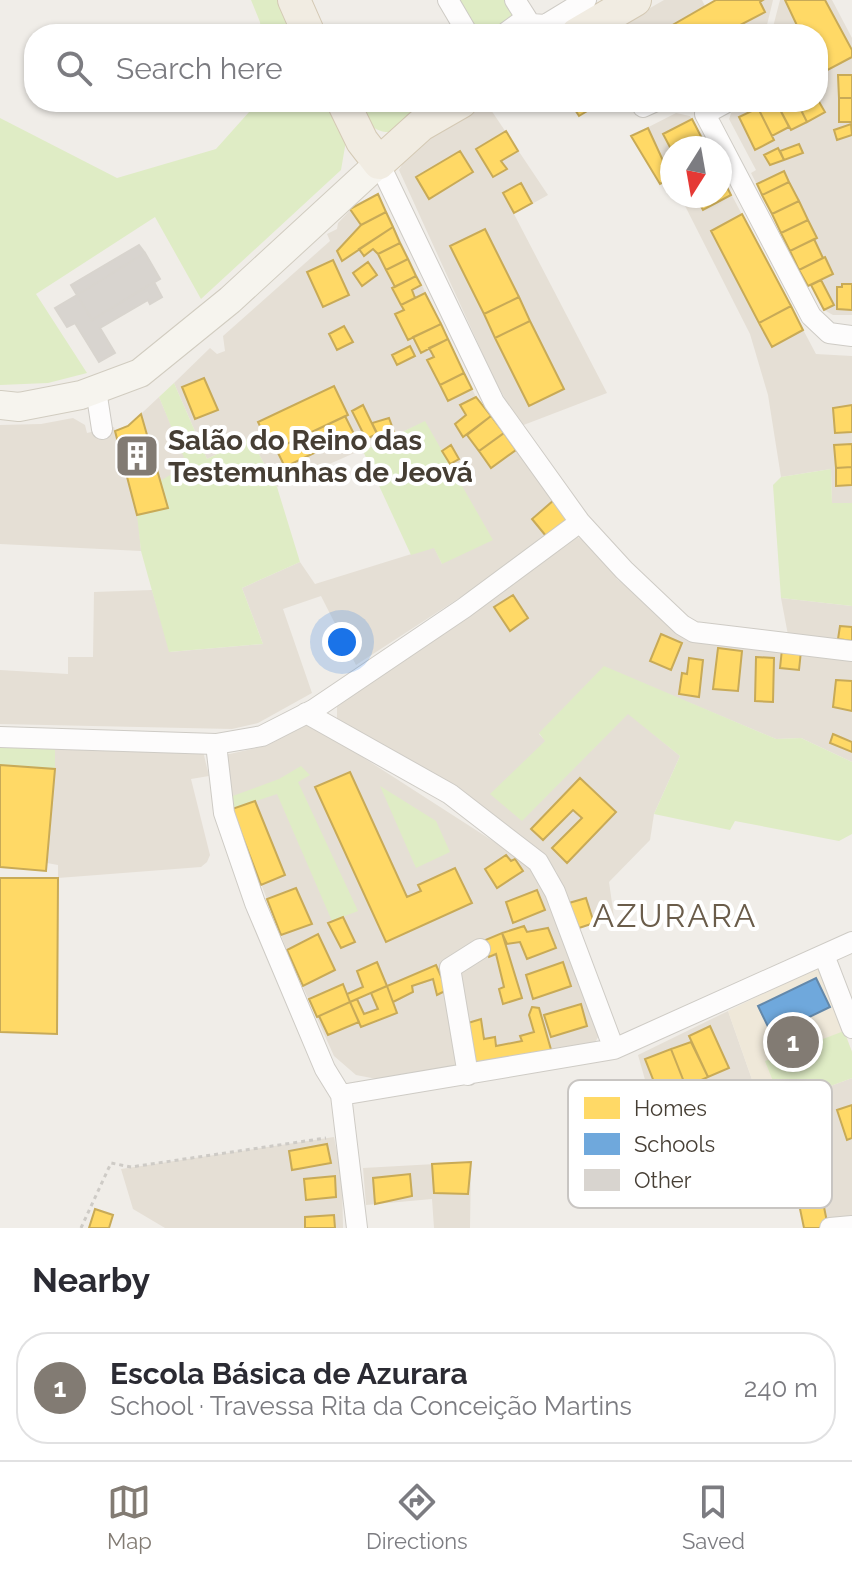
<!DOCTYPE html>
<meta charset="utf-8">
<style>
:root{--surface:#fff;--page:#f7f7f7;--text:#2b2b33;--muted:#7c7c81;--line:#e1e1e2;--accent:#827b73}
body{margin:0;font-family:Raleway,sans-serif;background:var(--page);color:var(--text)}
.compass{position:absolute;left:660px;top:136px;width:72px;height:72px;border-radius:50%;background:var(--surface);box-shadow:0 2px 6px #0004;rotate:191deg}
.you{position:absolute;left:342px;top:642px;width:28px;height:28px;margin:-20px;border:6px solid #fff;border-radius:50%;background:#1a73e8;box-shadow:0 0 0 12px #1a73e833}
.badge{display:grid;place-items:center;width:52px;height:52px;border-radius:50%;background:var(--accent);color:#fff;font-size:26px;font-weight:700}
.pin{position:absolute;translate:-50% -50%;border:4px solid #fff;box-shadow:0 2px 8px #0006}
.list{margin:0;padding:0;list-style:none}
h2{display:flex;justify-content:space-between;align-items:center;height:104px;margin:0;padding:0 32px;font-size:34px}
h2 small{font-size:26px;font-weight:400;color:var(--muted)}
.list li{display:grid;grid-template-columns:52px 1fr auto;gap:24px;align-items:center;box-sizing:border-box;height:112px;margin:0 16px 16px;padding:0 16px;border:2px solid var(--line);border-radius:32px}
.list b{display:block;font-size:30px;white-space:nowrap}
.list p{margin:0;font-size:26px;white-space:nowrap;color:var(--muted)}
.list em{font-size:26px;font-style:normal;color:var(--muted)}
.icon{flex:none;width:44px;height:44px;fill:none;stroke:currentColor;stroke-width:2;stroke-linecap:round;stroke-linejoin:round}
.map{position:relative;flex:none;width:852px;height:1228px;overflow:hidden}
.search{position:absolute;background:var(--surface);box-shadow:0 2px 6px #0004;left:24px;right:24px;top:24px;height:88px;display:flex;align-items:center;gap:20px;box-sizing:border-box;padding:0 28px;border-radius:32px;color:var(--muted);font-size:30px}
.sheet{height:232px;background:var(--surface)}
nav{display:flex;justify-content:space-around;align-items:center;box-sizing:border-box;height:112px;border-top:2px solid var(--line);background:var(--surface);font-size:22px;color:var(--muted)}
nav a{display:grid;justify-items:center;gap:4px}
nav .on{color:var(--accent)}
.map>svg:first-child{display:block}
</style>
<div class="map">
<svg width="852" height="1228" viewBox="0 0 852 1228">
<rect width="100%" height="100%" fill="#f0ede8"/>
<path fill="#e5dfd5" d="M664,0H702L705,6L716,0H773L766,29L757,34H605Z
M780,0H832L852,38V315H833L824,310L812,285L808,286L751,173L756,170L729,119L732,111L750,102H818V34H777L773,27Z
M487,104L548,195L514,214L607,393L521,426L496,383L399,170L416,142Z
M676,113L690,116L707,148H672V179L660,184L631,136Z
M720,173L816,354L852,356V503H832L831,469L781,477L768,395L750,334L680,196H720Z
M378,194L476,397L569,518L507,567L356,665L321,596L283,609L312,693L258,723L232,729L0,724V670L68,674V657H93L94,592L152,590L170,652L263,644L242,588L300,562L315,584L434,547L442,564L425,422L277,487L250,438L207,459L174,383L210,348L217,354L225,351L223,336L330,241L327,234L337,229L338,223L356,204Z
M159,397L188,465L168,508L138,515L141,551L0,544V425L41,424L73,418L85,425L87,433L114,427L115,431L128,426Z
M575,535L600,553L617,579L687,637L852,657V762L801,738L776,739L604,667L539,734L546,741L522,820L628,713L680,756L654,814L650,840L609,882L614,917L579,928L556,871L468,797L337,721V703Z
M781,598L852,606V641L788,635Z
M305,720L530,865L546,889L601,1032L593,1046L387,1081L356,1075L334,1056L289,956L232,809L225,755L265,746Z
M55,748L203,751L209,776L191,779L210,855L207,862L201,867L58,878V865L47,863Z
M728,1011L763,1111L852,1078V1220L804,1228L784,1139L674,1182L638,1055Z
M334,1137L342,1178L343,1228H165L133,1209L121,1169Z
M471,1162L470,1228H434L432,1199L366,1205L363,1168Z"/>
<path fill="#efe8d9" d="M821,965L852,1052V1078L763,1111L728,1011Z"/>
<path fill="#dfecc5" d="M251,0H282L297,34H261L260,22Z
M457,0H507L516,15L488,34H475Z
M258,102H329L347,135L341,170L201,299L155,217L36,294L87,373L48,383L0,385V118L117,178L216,149Z
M357,102H431L411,112L391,132C370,133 366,118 357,102Z
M174,383L207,459L250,438L277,487L300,562L242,588L263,644L169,652L141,551L137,515L168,508L160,481L187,465L159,397Z
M425,421L493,540L442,564L434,548L411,555L363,451Z
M831,469L832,503H852V606L781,598L773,485L781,477Z
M604,666L776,739L801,738L852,762V834L839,841L735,821L730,830L654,814L680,756L628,714L522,821L490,794L545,741L539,733Z
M0,748H55V769L0,765Z
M301,766L310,775L298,782L358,911L332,921L277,794L232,809L230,797L279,779Z
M380,786L436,821L450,852L416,868Z
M844,1031L852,1052V1078L782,1104L765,1061Z"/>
<path fill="#ffd966" stroke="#c8aa57" stroke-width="2" d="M716,0H763L760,2L765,12L723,34H657Z
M785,0H825L852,50V57L822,73L818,65V34H801Z
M838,75H852V98H839Z
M839,98H852V122H839Z
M818,100L825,112L807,122L797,102Z
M570,102H602L579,116Z
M769,102H776L789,127L772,136L758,108Z
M776,102H797L807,122L791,130Z
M758,108L774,140L755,150L739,117Z
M692,119L707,148H672V151L663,134Z
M851,124L852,135L837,140L834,130Z
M648,128L671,178L660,184L631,136Z
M506,131L518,151L501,161L507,169L493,177L476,149Z
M799,144L803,153L784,160L780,151Z
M778,148L784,160L770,165L764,155Z
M460,151L473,172L429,199L416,177Z
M784,171L789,182L762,195L757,184Z
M720,173L731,195L703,210L695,196H720Z
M789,182L799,201L772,214L762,195Z
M521,183L532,203L514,213L503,193Z
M378,194L386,212L361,225L350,209Z
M799,201L808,220L781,233L772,214Z
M386,212L393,227L342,261L337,251L361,225Z
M742,214L791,306L759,323L711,231Z
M808,220L817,238L790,251L781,233Z
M393,227L400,243L378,254L373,249L364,256L359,249Z
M485,229L519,297L484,314L450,246Z
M814,239L823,258L799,270L790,251Z
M400,243L408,259L386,270L378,254Z
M825,257L833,274L808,286L799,270Z
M408,259L416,276L395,287L386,270Z
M333,260L349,295L323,307L307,272Z
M368,262L377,275L362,286L353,273Z
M416,276L421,285L412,290L415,298L401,305L392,288Z
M821,280L834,305L824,310L811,285Z
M842,284H852V310L837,309V287H842Z
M425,293L441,324L408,340L395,314L404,310L401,305Z
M519,297L530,321L495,338L484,314Z
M791,306L803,330L772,347L759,323Z
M530,321L564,389L529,406L495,338Z
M441,324L448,339L421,353L413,337Z
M344,326L353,342L337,350L329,334Z
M448,339L464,373L440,385L427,360L434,357L429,348Z
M410,346L415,356L397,365L392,355Z
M464,373L472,389L448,401L440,385Z
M204,378L218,410L195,419L182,387Z
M334,386L348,415L272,451L258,422Z
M476,397L491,416L463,437L455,424L466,415L460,405Z
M363,405L377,434L366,439L352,411Z
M852,405V432L835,433L833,408Z
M141,414L168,508L137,515L115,431L128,426Z
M345,416L354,434L285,467L276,449Z
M491,416L504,433L479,451L467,435Z
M389,418L396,437L382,443L372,423Z
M504,433L516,450L491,468L479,451Z
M852,444V467L836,468L834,445Z
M451,445L459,459L450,464L442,451Z
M852,467V485L836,486V468Z
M554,500L569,518L546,536L532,519Z
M513,595L528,618L510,631L494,607Z
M840,626L852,627V641L838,639Z
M661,634L682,643L671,670L650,661Z
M718,648L742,651L738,691L713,689Z
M782,649L801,651L799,670L780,668Z
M756,657L774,658L773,702L755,701Z
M689,658L703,660L699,697L679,694L682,673L687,674Z
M836,680L852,681V711L833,707Z
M833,734L852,742V752L830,743Z
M0,765L55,769L46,871L0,867Z
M350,772L407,897L421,891L418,885L455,868L472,903L386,942L315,787Z
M580,778L616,812L567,863L552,848L582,818L573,810L543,840L531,829Z
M255,801L285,875L261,885L232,809Z
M506,855L511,861L515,859L523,871L497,888L485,869Z
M0,878H58L57,1034L0,1032Z
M296,888L312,924L281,935L267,899Z
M537,890L545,910L513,923L506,902Z
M586,898L594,923L579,928L569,903Z
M343,917L355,942L341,948L328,923Z
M524,926L527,932L548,928L556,948L527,959L520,942L507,944L502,933Z
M502,933L522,998L503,1004L499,989L504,987L496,954L489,957L483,941Z
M318,934L335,970L303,986L287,950Z
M377,962L387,986L350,1002L347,994L363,987L357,971Z
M563,962L571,986L533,999L526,975Z
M436,965L447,990L437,995L433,979L412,986L413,992L393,1002L387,986Z
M343,984L350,1002L317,1017L309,999Z
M387,986L397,1013L361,1027L350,1002L357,999L364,1014L378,1009L371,993Z
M350,1002L359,1022L328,1035L319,1016Z
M581,1004L587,1026L551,1037L544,1015Z
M532,1007L539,1008L552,1053L476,1066L468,1023L481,1019L484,1039L495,1037L496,1046L522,1041L520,1036L534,1032L529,1015Z
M710,1026L729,1068L708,1077L689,1036Z
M691,1042L708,1077L686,1087L671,1049Z
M671,1049L686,1087L660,1097L645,1059Z
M852,1105V1138L847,1140L837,1110Z
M327,1144L331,1163L292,1170L289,1151Z
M471,1162L468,1194L434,1193L432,1164Z
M410,1174L412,1196L375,1204L373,1178Z
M335,1176L336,1197L306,1200L304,1179Z
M822,1197L827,1222L821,1228H804L799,1204Z
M95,1209L113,1215L109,1228H89Z
M334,1215L335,1228H305V1217Z"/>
<path fill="#6fa8dc" stroke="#6388aa" stroke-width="2" d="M816,978L830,1007L772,1035L758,1006Z"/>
<path fill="#d8d4cf" stroke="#d8d4ce" stroke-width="2" d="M139,245L145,253L77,295L71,285Z
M145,253L160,279L92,320L77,295Z
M154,282L162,297L150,304L148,300L100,328L115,353L99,362L75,323L67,327L55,308L77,295L92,320Z"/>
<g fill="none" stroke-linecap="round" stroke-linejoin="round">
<g stroke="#cecbc5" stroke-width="22">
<path id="street" d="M448,0L468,34
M515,0L529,22
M504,34L519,23L545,25L586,0
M727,102L705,114L811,316L829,333L852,336
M643,107L654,102
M379,163L494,402L580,522L624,570L682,625L694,632L852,651
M96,390L102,429
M306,713L450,794L538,862L555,892L614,1049
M0,737L216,744L262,736L313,710L464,608L580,522
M216,744L224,813L255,903L325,1069L341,1095L357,1228
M824,955L852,1028
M468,1075L450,968L480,949
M341,1095L614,1049L852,942
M830,1228L852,1226"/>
</g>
<g stroke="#d1ccc0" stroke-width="30">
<path id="secondary" d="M0,405L19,407L81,395L140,373L230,300L379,163"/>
</g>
<g stroke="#d4c9b4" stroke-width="34">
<path id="primary" d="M294,0L309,34
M577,34L635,0
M343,102L362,141L379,163L421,125L461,102"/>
</g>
<path stroke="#cecbc6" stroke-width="3" stroke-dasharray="4 4" stroke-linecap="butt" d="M81,1228L111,1163L131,1167L326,1138"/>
<use href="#street" stroke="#fdfcfc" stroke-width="20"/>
<use href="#secondary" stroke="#f6f4ee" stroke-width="28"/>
<use href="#primary" stroke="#f1ece2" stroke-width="32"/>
</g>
<defs>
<g id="building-square" transform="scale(2.3)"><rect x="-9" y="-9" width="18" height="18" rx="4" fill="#827b73" stroke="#fff"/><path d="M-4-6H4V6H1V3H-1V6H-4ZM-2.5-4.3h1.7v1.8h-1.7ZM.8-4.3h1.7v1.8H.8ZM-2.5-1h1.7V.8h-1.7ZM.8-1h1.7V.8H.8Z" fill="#fff"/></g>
</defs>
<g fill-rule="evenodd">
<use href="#building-square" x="137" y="456"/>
</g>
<g text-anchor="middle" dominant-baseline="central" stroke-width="8" stroke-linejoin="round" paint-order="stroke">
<g font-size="28" font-weight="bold" fill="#463e34" stroke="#fff" text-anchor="start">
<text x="168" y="440">Salão do Reino das<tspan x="168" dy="32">Testemunhas de Jeová</tspan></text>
</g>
<g font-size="32" letter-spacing="2" fill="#6a5c4a" stroke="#fff">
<text x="675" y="915">AZURARA</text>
</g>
</g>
<rect x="568" y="1080" width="264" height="128" rx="12" fill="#fff" stroke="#c8c5c2" stroke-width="2"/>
<rect x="584" y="1097" width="36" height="22" fill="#ffd966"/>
<rect x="584" y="1133" width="36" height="22" fill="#6fa8dc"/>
<rect x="584" y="1169" width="36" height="22" fill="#d8d4cf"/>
<g font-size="22" fill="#463e34">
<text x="634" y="1116">Homes</text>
<text x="634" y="1152">Schools</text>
<text x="634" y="1188">Other</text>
</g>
</svg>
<svg class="compass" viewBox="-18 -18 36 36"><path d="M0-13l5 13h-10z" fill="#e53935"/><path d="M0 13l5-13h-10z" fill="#7c7c81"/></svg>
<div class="you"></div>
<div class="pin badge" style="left:793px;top:1042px">1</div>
<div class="search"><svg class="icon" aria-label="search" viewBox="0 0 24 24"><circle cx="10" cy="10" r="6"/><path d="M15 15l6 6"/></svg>Search here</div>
</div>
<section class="sheet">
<h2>Nearby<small></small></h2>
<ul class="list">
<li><span class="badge">1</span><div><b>Escola Básica de Azurara</b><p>School · Travessa Rita da Conceição Martins</p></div><em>240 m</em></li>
</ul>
</section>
<nav>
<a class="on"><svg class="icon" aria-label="map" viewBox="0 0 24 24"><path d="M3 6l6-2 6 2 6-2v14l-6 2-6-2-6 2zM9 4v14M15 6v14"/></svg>Map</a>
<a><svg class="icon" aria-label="directions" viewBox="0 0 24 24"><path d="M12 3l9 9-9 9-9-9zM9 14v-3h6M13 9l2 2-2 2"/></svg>Directions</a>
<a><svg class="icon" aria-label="saved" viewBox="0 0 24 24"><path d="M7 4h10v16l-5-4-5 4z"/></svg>Saved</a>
</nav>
